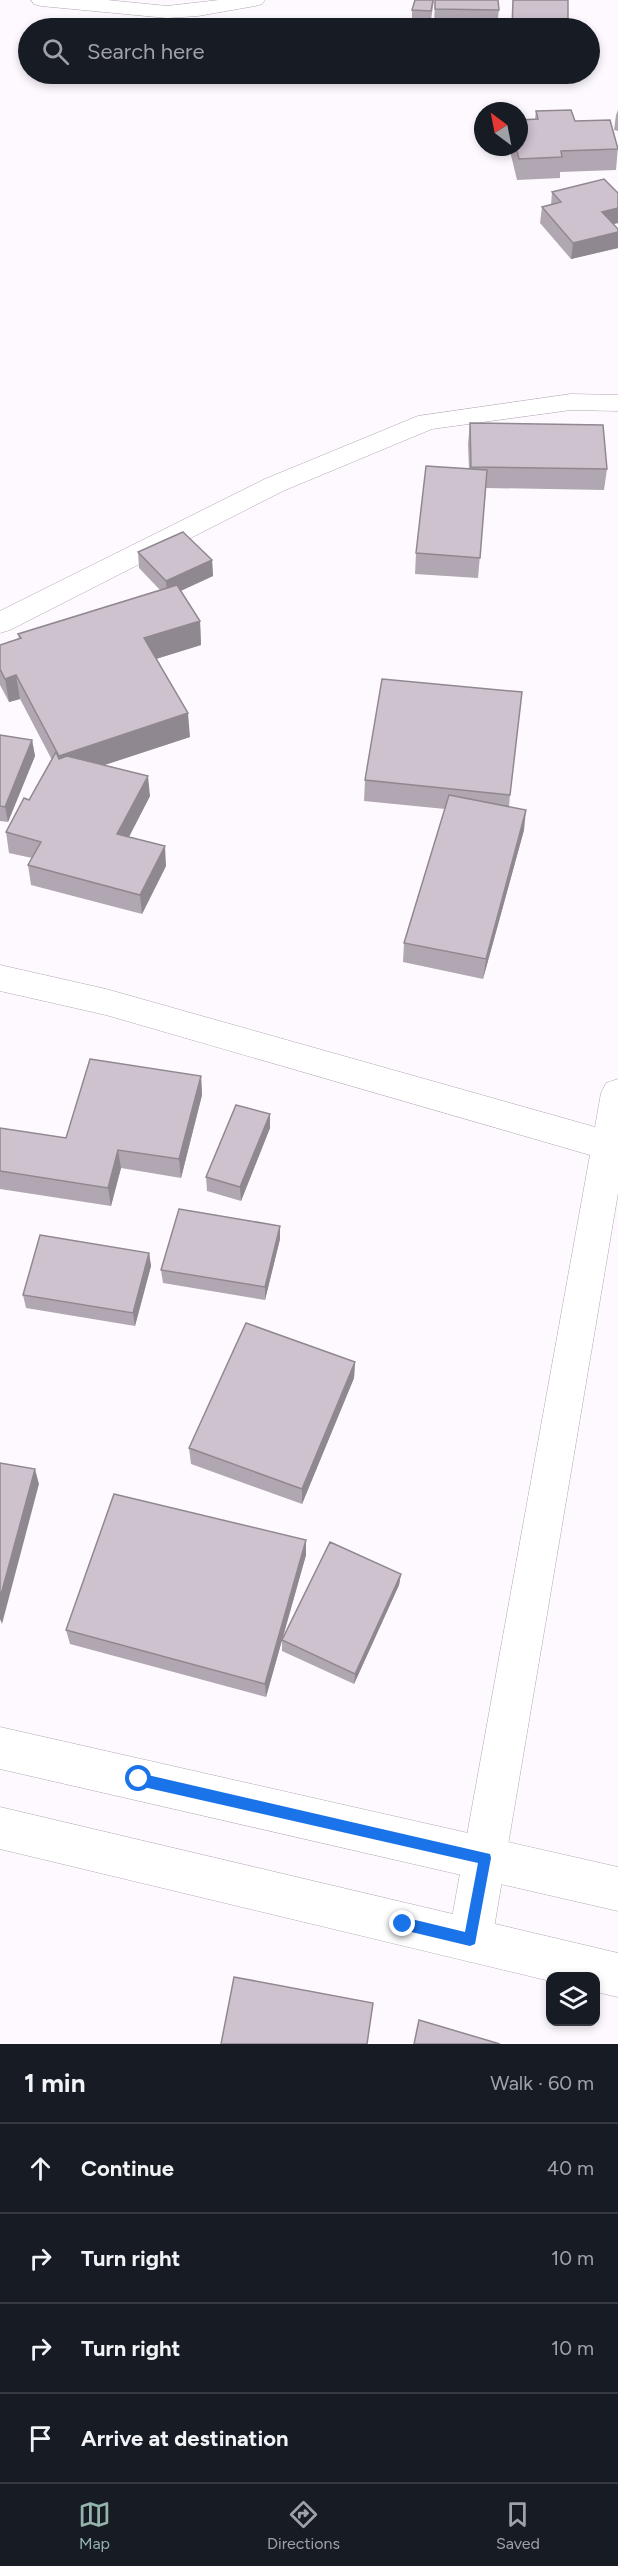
<!DOCTYPE html>
<meta charset="utf-8">
<style>
:root{--surface:#171b24;--page:#20242c;--text:#f1f3f6;--muted:#9ea1a6;--line:#363941;--accent:#94b3ad}
body{margin:0;font-family:Figtree,sans-serif;background:var(--page);color:var(--text)}
.controls{position:absolute;right:18px;bottom:18px;display:grid;overflow:hidden;border-radius:12px;box-shadow:0 3px 9px #0003}
.controls button{width:54px;height:54px;display:grid;place-items:center;padding:0;border:0;border-bottom:2px solid var(--line);background:var(--surface);color:var(--text);font:30px sans-serif}
.compass{position:absolute;left:474px;top:102px;width:54px;height:54px;border-radius:50%;background:var(--surface);box-shadow:0 3px 9px #0003;rotate:328deg}
.stop{position:absolute;width:18px;height:18px;margin:-14px;border:4px solid #1a73e8;border-radius:50%;background:#fff}
.stop.end{background:#1a73e8;border-color:#fff;box-shadow:0 2px 6px #0008}
.list{margin:0;padding:0;list-style:none}
h2{display:flex;justify-content:space-between;align-items:center;height:78px;margin:0;padding:0 24px;font-size:26px}
h2 small{font-size:20px;font-weight:400;color:var(--muted)}
.list li{display:grid;grid-template-columns:39px 1fr auto;gap:18px;align-items:center;box-sizing:border-box;height:90px;padding:0 24px;border-top:2px solid var(--line)}
.list b{display:block;font-size:22px;white-space:nowrap}
.list em{font-size:20px;font-style:normal;color:var(--muted)}
.icon{flex:none;width:33px;height:33px;fill:none;stroke:currentColor;stroke-width:2;stroke-linecap:round;stroke-linejoin:round}
.map{position:relative;flex:none;width:618px;height:2044px;overflow:hidden}
.search{position:absolute;background:var(--surface);box-shadow:0 3px 9px #0003;left:18px;right:18px;top:18px;height:66px;display:flex;align-items:center;gap:15px;box-sizing:border-box;padding:0 21px;border-radius:33px;color:var(--muted);font-size:22px}
.sheet{height:438px;background:var(--surface)}
nav{display:flex;justify-content:space-around;align-items:center;box-sizing:border-box;height:84px;border-top:2px solid var(--line);background:var(--surface);font-size:16px;color:var(--muted)}
nav a{display:grid;justify-items:center;gap:3px}
nav .on{color:var(--accent)}
.map>svg:first-child{display:block}
</style>
<div class="map">
<svg width="618" height="2044" viewBox="0 0 618 2044">
<rect width="100%" height="100%" fill="#fef9ff"/>
<g fill="none" stroke-linecap="round" stroke-linejoin="round">
<g stroke="#b2a7b3" stroke-width="1">
<path id="minor" d="M31,0H107L167,6L219,0H265L262,4L255,6L198,16L167,18L41,6L34,4Z
M571,394L618,395V411L571,410L432,429L283,491L10,630L0,633V611L265,479L418,416Z
M0,965L106,989L595,1127L601,1093L606,1083L618,1079V1193L492,1940L486,1956L470,1962L454,1956L448,1940L590,1155L106,1015L0,991Z"/>
</g>
<g stroke="#b2a7b3" stroke-width="1">
<path id="tertiary" d="M0,1727L618,1867V1911L0,1769Z
M0,1807L618,1953V1997L596,1992V1976H550V1981L0,1849Z"/>
</g>
<use href="#minor" fill="#fff" fill-rule="evenodd"/>
<use href="#tertiary" fill="#fff" fill-rule="evenodd"/>
</g>
<path fill="#b1a7b2" d="M434,0L431,20L412,18V10Z
M435,0L499,10L497,26L434,25Z
M618,110V131L614,130L616,115Z
M536,111L575,121L618,147L616,170L560,172V178L517,180L509,147H519L535,119Z
M552,192L618,193V223L614,224L618,248L571,259L540,223L542,207L551,205Z
M470,423L607,469L604,490L486,488L478,578L415,574L416,553L469,469L468,444Z
M138,552L212,560L213,576L181,591L200,621L201,645L156,659L190,737L104,765L150,796L129,837L166,866L142,914L31,885L28,865L32,858L9,853L6,832L29,800L52,760L20,699L9,702L0,685V645L19,639L18,634L160,590L139,568Z
M0,735L32,740L35,756L8,822L0,821Z
M365,780L510,795L509,807L524,830L483,979L403,962L404,943L445,809L364,801Z
M201,1076L202,1095L181,1178L121,1168L111,1206L0,1189V1128L66,1138Z
M270,1114V1128L241,1201L207,1191L206,1177Z
M280,1239L265,1300L163,1283L161,1270Z
M149,1253L151,1266L135,1326L26,1308L23,1295Z
M355,1362L354,1378L302,1504L191,1464L189,1448Z
M306,1540V1555L266,1697L70,1644L66,1630Z
M401,1574L399,1585L354,1684L282,1651V1640Z"/>
<path fill="#908891" d="M618,208V223L600,227L602,212Z
M618,232V248L571,259L573,243Z
M212,560L213,576L167,597L166,581Z
M200,621L201,645L146,662L144,638Z
M16,675L20,699L9,702L5,679Z
M188,713L190,737L62,779L59,756Z
M32,740L35,756L8,822L5,807Z
M148,776L150,796L120,854L117,834Z
M526,810L524,830L483,979L486,959Z
M165,846L166,866L142,914L140,895Z
M201,1076L202,1095L181,1178L179,1159Z
M270,1114V1128L241,1201L240,1187Z
M118,1150L121,1168L111,1206L108,1188Z
M280,1226V1239L265,1300V1287Z
M149,1253L151,1266L135,1326L133,1313Z
M355,1362L354,1378L302,1504V1489Z
M35,1469L39,1484L2,1624L0,1619V1598Z
M306,1540V1555L266,1697L265,1684Z
M401,1574L399,1585L354,1684L355,1674Z"/>
<path fill="#cec2cf" stroke="#908891" stroke-width="1.5" d="M415,0H433L431,11L412,10Z
M435,0H498L499,10L435,9Z
M513,0H568V28H512Z
M571,110L575,121L610,120L618,149L561,151L562,157L519,159L516,147H519V120L538,119L536,111Z
M604,179L618,193V208L602,212L618,229V232L573,243L542,207L561,202L552,192Z
M470,423L603,425L607,469L471,467Z
M426,466L487,470L480,558L416,553Z
M183,532L212,560L166,581L138,552Z
M177,585L200,621L144,638L188,713L59,756L16,675L5,679L0,669V645L21,638L18,634Z
M382,679L522,692L510,795L365,780Z
M0,735L32,740L5,807L0,806Z
M56,752L59,759L67,756L148,776L117,834L165,846L140,895L28,865L41,842L6,832L24,798L29,800Z
M449,795L526,810L486,959L404,943Z
M90,1059L201,1076L179,1159L118,1150L108,1188L0,1171V1128L66,1138Z
M236,1105L270,1114L240,1187L206,1177Z
M179,1209L280,1226L265,1287L161,1270Z
M40,1235L149,1253L133,1313L23,1295Z
M246,1323L355,1362L302,1489L189,1448Z
M0,1463L35,1469L0,1598Z
M114,1494L306,1540L265,1684L66,1630Z
M330,1542L401,1574L355,1674L282,1640Z
M234,1977L373,2003L367,2044H221Z
M419,2020L500,2044H414Z"/>
<path fill="#1a73e8" d="M139,1773L490,1854L491,1858L475,1944L470,1946L403,1930L399,1928L397,1924L399,1919L403,1917L465,1932L478,1863L139,1786L134,1784L132,1779L134,1775Z"/>
</svg>
<div class="controls">
<button><svg class="icon" aria-label="layers" viewBox="0 0 24 24"><path d="M12 4l9 5-9 5-9-5zM3 14l9 5 9-5"/></svg></button>
</div>
<svg class="compass" viewBox="-18 -18 36 36"><path d="M0-13l5 13h-10z" fill="#e53935"/><path d="M0 13l5-13h-10z" fill="#9ea1a6"/></svg>
<div class="stop" style="left:139px;top:1779px"></div>
<div class="stop end" style="left:403px;top:1924px"></div>
<div class="search"><svg class="icon" aria-label="search" viewBox="0 0 24 24"><circle cx="10" cy="10" r="6"/><path d="M15 15l6 6"/></svg>Search here</div>
</div>
<section class="sheet">
<h2>1 min<small>Walk · 60 m</small></h2>
<ul class="list">
<li><svg class="icon" aria-label="ahead" viewBox="0 0 24 24"><path d="M12 20V5M6 11l6-6 6 6"/></svg><div><b>Continue</b></div><em>40 m</em></li>
<li><svg class="icon" aria-label="right" viewBox="0 0 24 24"><path d="M7 20v-9h11M14 6l5 5-5 5"/></svg><div><b>Turn right</b></div><em>10 m</em></li>
<li><svg class="icon" aria-label="right" viewBox="0 0 24 24"><path d="M7 20v-9h11M14 6l5 5-5 5"/></svg><div><b>Turn right</b></div><em>10 m</em></li>
<li><svg class="icon" aria-label="arrive" viewBox="0 0 24 24"><path d="M6 21V4h12l-3 4 3 4H6"/></svg><div><b>Arrive at destination</b></div></li>
</ul>
</section>
<nav>
<a class="on"><svg class="icon" aria-label="map" viewBox="0 0 24 24"><path d="M3 6l6-2 6 2 6-2v14l-6 2-6-2-6 2zM9 4v14M15 6v14"/></svg>Map</a>
<a><svg class="icon" aria-label="directions" viewBox="0 0 24 24"><path d="M12 3l9 9-9 9-9-9zM9 14v-3h6M13 9l2 2-2 2"/></svg>Directions</a>
<a><svg class="icon" aria-label="saved" viewBox="0 0 24 24"><path d="M7 4h10v16l-5-4-5 4z"/></svg>Saved</a>
</nav>
